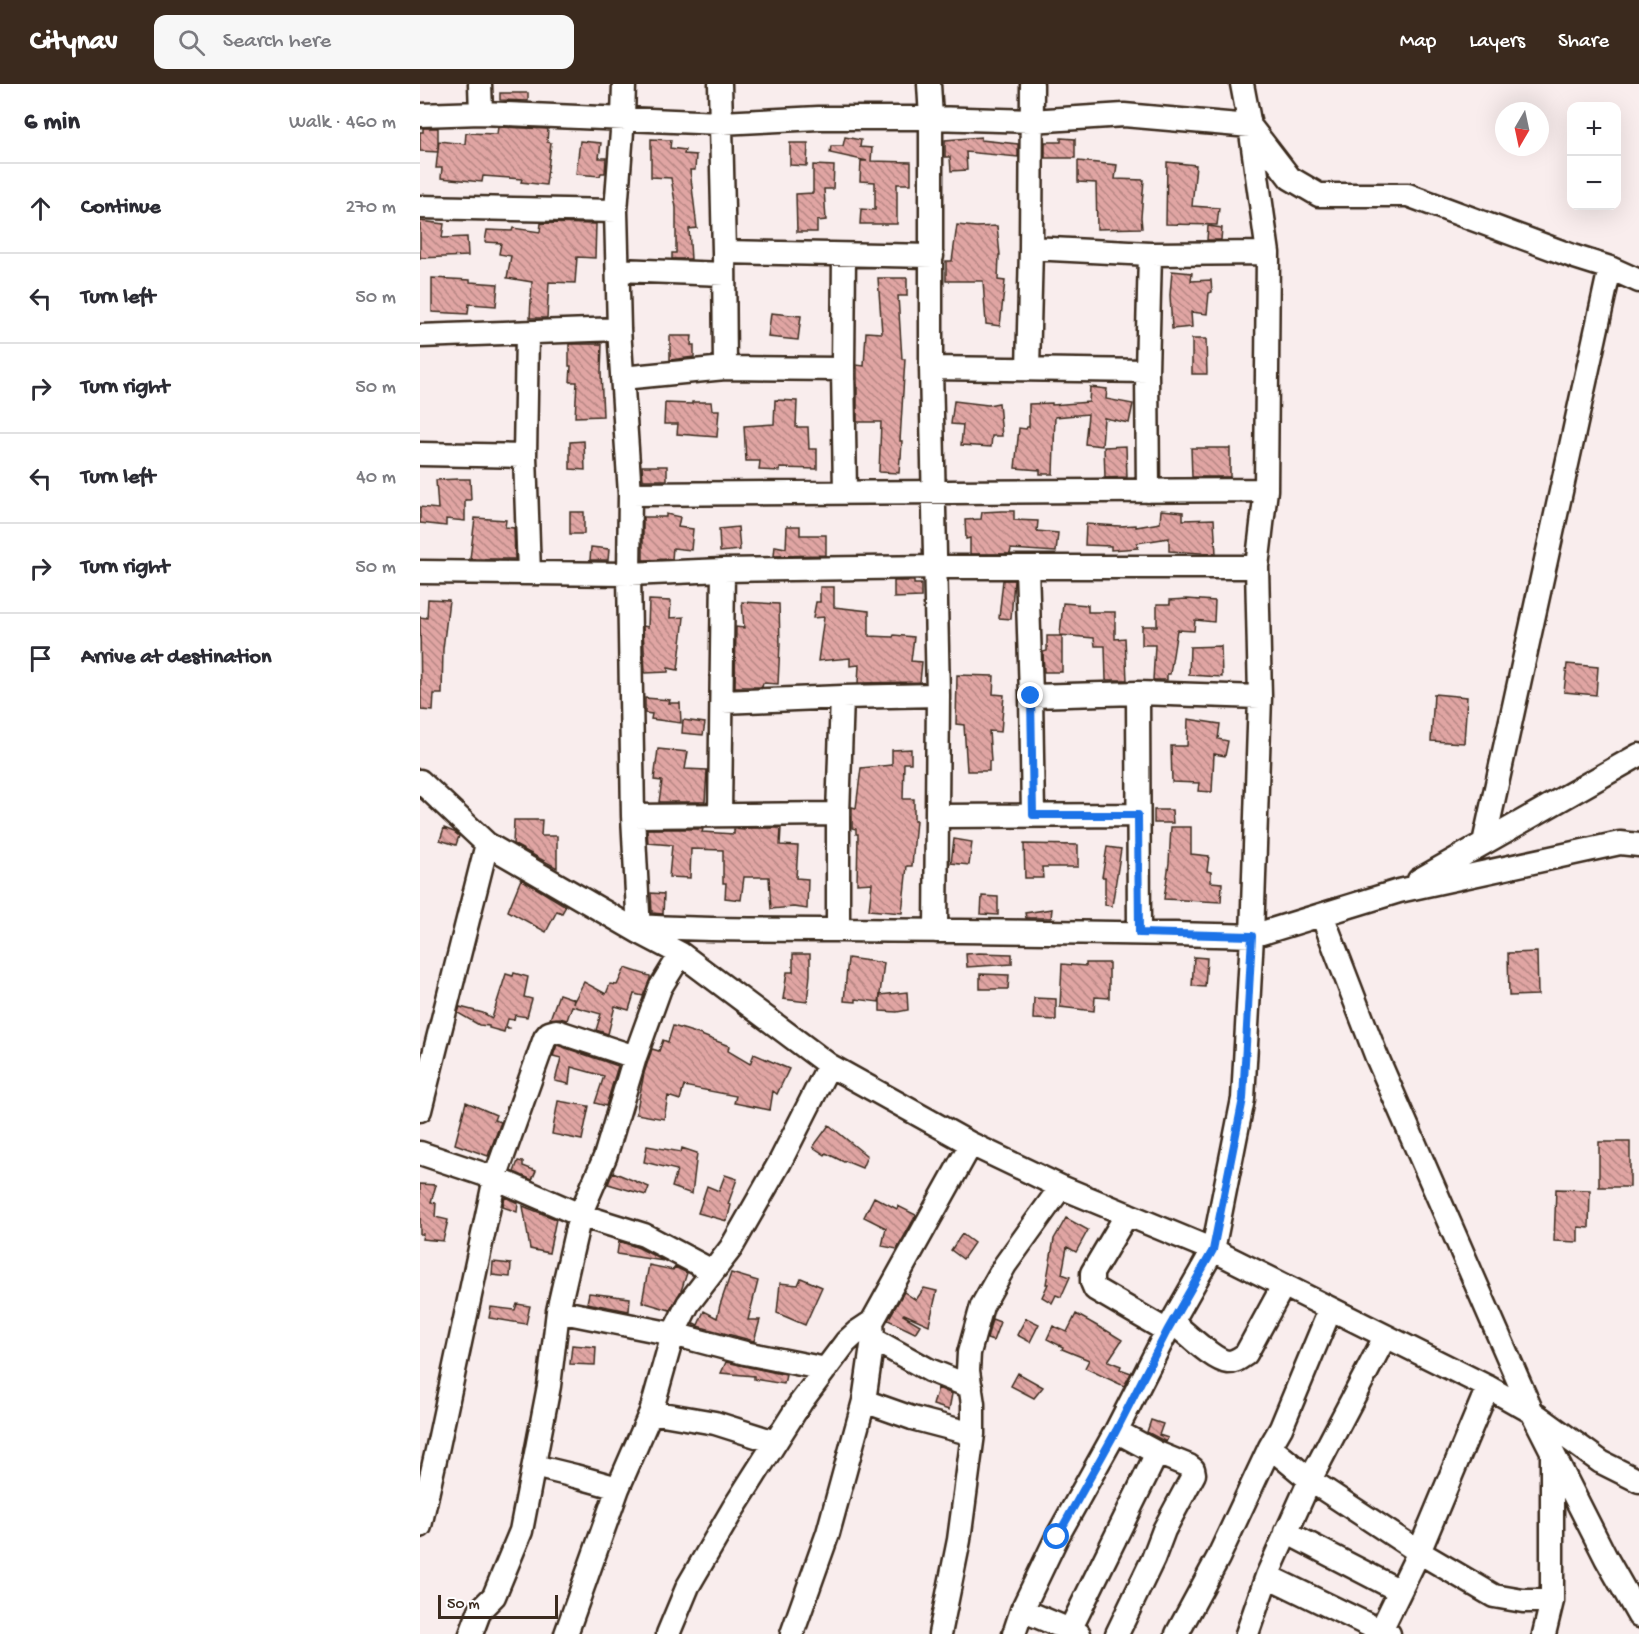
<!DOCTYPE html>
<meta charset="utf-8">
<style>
:root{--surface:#fff;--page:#f7f7f7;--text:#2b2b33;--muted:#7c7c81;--line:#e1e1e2;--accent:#3b2a1e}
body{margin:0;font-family:"Gochi Hand",sans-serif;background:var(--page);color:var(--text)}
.controls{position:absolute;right:18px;top:18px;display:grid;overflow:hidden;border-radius:12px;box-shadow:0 6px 24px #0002}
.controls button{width:54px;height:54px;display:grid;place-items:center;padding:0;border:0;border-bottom:2px solid var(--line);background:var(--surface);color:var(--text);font:30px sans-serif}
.compass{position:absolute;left:1075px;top:18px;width:54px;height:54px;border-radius:50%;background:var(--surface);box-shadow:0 6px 24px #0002;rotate:189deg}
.scale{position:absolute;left:18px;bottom:15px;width:120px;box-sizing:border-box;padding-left:6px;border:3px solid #3b2a1e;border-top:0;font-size:16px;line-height:21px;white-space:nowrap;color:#3b2a1e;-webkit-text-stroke:4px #fff;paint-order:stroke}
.stop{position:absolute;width:18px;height:18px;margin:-14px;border:4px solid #1a73e8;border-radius:50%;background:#fff}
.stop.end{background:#1a73e8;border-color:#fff;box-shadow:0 2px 6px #0008}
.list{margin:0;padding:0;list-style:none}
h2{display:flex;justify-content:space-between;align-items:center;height:78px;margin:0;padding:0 24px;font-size:26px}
h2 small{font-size:20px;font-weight:400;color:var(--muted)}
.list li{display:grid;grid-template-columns:39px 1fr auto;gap:18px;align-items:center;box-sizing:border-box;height:90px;padding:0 24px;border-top:2px solid var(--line)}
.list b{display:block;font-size:22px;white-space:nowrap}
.list em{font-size:20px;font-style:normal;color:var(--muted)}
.icon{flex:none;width:33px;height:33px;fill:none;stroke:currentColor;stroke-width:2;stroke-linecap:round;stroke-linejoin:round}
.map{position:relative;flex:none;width:1219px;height:1550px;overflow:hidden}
header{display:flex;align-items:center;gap:36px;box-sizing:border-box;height:84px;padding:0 30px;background:var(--accent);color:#fff}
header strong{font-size:28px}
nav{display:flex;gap:33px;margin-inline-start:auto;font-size:21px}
.search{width:420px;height:54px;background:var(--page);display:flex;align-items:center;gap:15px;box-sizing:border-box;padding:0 21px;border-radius:12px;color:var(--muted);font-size:22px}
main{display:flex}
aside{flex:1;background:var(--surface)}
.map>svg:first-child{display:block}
</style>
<header>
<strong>Citynav</strong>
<div class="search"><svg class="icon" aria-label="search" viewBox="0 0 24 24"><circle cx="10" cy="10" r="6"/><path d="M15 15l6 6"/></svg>Search here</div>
<nav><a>Map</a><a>Layers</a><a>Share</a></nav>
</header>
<main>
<aside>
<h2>6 min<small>Walk · 460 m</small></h2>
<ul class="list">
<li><svg class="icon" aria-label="ahead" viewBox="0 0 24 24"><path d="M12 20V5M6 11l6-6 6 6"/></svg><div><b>Continue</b></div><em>270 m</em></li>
<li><svg class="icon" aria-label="left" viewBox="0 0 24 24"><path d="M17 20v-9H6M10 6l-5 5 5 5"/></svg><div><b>Turn left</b></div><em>50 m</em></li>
<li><svg class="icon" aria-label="right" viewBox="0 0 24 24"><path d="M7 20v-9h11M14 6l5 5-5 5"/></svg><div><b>Turn right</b></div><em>50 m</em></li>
<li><svg class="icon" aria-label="left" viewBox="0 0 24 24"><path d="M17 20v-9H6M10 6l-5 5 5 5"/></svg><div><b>Turn left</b></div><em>40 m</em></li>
<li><svg class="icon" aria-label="right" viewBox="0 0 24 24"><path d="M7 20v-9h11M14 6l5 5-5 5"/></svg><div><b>Turn right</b></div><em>50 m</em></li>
<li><svg class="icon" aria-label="arrive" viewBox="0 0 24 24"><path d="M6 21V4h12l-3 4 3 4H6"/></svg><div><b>Arrive at destination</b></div></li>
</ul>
</aside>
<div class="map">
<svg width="1219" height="1550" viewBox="0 0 1219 1550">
<defs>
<pattern id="building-back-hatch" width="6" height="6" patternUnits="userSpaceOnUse" patternTransform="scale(1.5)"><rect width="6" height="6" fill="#e0a5a3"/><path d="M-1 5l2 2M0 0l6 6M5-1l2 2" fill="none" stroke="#b78784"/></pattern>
</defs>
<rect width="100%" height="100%" fill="#f9eded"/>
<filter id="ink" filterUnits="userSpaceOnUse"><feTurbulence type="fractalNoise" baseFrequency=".0167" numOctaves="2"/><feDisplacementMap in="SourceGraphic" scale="12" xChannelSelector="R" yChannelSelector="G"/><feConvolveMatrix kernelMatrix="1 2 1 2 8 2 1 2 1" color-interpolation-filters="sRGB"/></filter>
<g filter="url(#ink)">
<path fill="url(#building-back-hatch)" stroke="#3b2a1e" stroke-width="1.5" d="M80,9H108V17L80,16Z
M78,43L128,45L127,58L131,59L126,101L101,98L102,95L63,92L62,98L21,94L22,84H16L19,57L45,60L46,49L77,50Z
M3,44H18V68L0,67V48H3Z
M425,53L441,56L440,63L452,64L451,77L491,78V100H477V140H440L441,125L455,126V98L440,97L441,77H447L410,69L411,62H423Z
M561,53V56L598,60V73L546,68L547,86L531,87L530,73H525V56Z
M641,54L655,55V74H625V58H641Z
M231,55L251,56L250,64L265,66L264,70L276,71L275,86H270L277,144L269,145L271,175H252V169H256V124L251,94L231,93Z
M160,57L181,59L179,74H186L185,89H181L180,92L156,90Z
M370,59H388L387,82L370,81Z
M658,77L697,81L695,95L724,96L721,133L722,144L677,145L676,99L658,98Z
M747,78L776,81L772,122L799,124L797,141L746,140Z
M393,81L414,82L413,105H404L406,136L397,137V148H377L376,110L393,109Z
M0,137L24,140L22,154L47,153L48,172L0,174Z
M121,139L176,140L175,174L157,173L155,199L129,198L127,234H110L112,198L87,194L91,172L79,170L81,159L65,158L67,146L92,147L93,144L120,148Z
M537,141L556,143L577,142L580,171H579L578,196L585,197L580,242L566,240L563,197H526V177H532Z
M788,142L802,144L801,156H787Z
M752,187L772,189L771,197L791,196L792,208L789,209L787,230L771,228L772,243L752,245L750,211Z
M12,194L50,196V198L78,200L76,222L49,220L48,230L12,228Z
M458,194H487V212H478L482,275H485L480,357H482L481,374H480L479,389L459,388L461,338H437V281L444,282L446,248L462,249Z
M351,229L381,232L378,256L348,253Z
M250,252H272L271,261H274V273L250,276Z
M772,255H786L787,290H772Z
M149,260H182L181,288L183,332L155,333L157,298H150L151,282H149Z
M670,303L687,305L686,315L713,320L709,339L684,334L682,362L665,360L668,330L635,333L633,390H620V386L595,384L599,344L606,345L607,343H609V320L632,319V321L669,318Z
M355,316L377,317L376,343H388L389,365H397V385L360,384V387L339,386L340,377H326L324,342L354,340Z
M534,317L568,321L579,319L582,352H572L571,363L541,361L543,341L531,340Z
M272,318H291L292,326H299L297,353L257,350L258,340H244L245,319L272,320Z
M164,357L165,386L150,385V358Z
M706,362L707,393L685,394L684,363Z
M771,364H810V393H772Z
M222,382H247V396H223Z
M39,395H50L51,416H45V437L26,435V442L0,439V423L18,425L16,396Z
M741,426L763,428V436L794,435L796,470L749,467V454L717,459L718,464L691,466V462L665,461L666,440L700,442L716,441V443L740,439Z
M582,427H594V436L618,437L617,447L638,449L636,468L591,465L590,470H550V454L546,455L545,436L561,435L562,428Z
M150,428H164V450H150Z
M246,430L260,433L258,443L273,445L271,466L253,464L252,475L223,476V433H246Z
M55,434L86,436L85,443L94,444L95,475H50Z
M367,442H380V451H406V471L354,472L355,462L366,464Z
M318,443L320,466L300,468L299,445Z
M171,463L189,465L188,476H170Z
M583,496H594L591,535L579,534Z
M474,497H494V500H501V513L474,514Z
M400,503H414V523L449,527V552L473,553L474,551L494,553L491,577L502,578L500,598L438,599L439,581L430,582V574L398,577L404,533L393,534L396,518H400Z
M8,515L29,516L23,565L22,610H14L13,627L1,626L0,533L7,534Z
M767,515L795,517L794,538L775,536L774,547L757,546L750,590H747V596H733L735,561H722V542H737V520H750V516Z
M229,516L251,517L250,534L264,533L258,586L248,584V588L225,589L223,542L228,543Z
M322,518L359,520L360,560L358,600L343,599L342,603H315L316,543L324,544Z
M643,519L668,521V528H695V555L705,554L707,596H686L685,562H675L674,554L640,551Z
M627,552H642V588H624L623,568L627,567Z
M801,562L802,593L769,591L770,563Z
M1147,580L1178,583L1176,611L1144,608Z
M537,591L574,592L573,610L584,611L581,648L569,647L571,677H569V687H547L544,641L536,640Z
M1014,610L1047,613L1044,659L1011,657Z
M225,614L250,616L249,619H260L261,639L231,635L232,630L225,629Z
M768,635L800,640L798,655L808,657L805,672L794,670L792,708L778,707L779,699L752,698L751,662H767Z
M263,636L285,639L283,651L262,649Z
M238,665L268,668L265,685L287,686L285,718H239L242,697L234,696Z
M491,665V679H484L483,715H494V736H496L492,782H487L482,829L449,826L452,799L437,800L438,750H436V745L432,744V723L436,724L441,684L472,681V666Z
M734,726H752L753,739H734Z
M94,736H122L121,752H137V784L93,760Z
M751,743H771V770L789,772L787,787L791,788V798L802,799L801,818L744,815L749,779Z
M24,744L34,748L39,752L36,761L20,756Z
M324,744H361L360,761L378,762L376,794L388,795L387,825L374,823L351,825L349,793H324L321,816L305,814L306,799H303V766L271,765L270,794L249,793L252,761L228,759L227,745H283L282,748L314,750V745L324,746Z
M534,755L552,758L549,781L531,779Z
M604,760L658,761V783H622L623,794H605Z
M687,763L701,765L692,822L685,821V793H682Z
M101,795L146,822L142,829L137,827L126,848L88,827Z
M231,809L244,810L243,830L232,829Z
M562,812L578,813V831L561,830Z
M632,825L631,834H606L605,829Z
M1117,868L1118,911L1089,912L1088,869Z
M559,869L592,870V880L547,883L546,870Z
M373,870H390V891L387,918L363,915L367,888H373Z
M774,873L787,874L785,903L772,902Z
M428,874L464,879L459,918L436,915V918L424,917Z
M666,879H689V914L675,913L674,927L640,923L642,880L666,882Z
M205,884L230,892V895L223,912L214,910L209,926L195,922L188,950L176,946L181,930L152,922L147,936L140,934L130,935L139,910L154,915L153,919L164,898L186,910L190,900L197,901Z
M94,889L108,893L104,913L112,915L107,933L95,931L94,936L88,935L86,942L89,944H85L84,948L69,944V942L59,941L38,929L40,923L63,929L72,934L86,890L93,892Z
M560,890L589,891L588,905H560Z
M487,908L488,926L477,928L460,927V911Z
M614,914L636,915V936L613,935Z
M253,942L276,949L309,962L308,967L330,980L334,970L369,985L357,1010L353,1007L350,1026L314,1019L316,1012L264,1002L260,1016L248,1012L244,1035L216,1030L224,989L232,965L239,967L243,956L248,958Z
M137,961L198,982L186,1022L175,1019L184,992L151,983L149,1000L135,997L141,974L133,972Z
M138,1017L169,1022L162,1056L132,1050Z
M46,1018L76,1031L74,1036L81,1038L68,1072L35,1060Z
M409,1041L447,1072L442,1084L425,1077L424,1078L406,1069L405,1071L393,1063Z
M1179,1058H1210V1103H1179Z
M227,1062L261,1068L262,1064L277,1069L272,1110L252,1103L257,1086L224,1078Z
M98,1077L103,1078V1082L116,1087L112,1096L94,1088Z
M193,1088L229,1103L226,1111L188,1100Z
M305,1091L317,1095L308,1120L311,1121L307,1137L278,1129L287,1102L299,1107Z
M0,1100L16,1101L11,1118L16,1119L15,1133L28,1136L23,1157L2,1155L3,1150H0Z
M1136,1105L1170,1106L1169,1144L1158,1143V1158L1134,1157Z
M85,1113L98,1119L97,1128L83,1123Z
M454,1113L477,1125L478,1122L496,1131L477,1165L462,1162L466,1144L444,1133Z
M103,1122L136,1135L129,1169L110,1165Z
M646,1134L668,1146L656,1168L647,1163L642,1190L650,1193L641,1213L636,1211L632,1219L622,1213L628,1200H626L634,1155Z
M542,1150L554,1159L543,1175L531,1166Z
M199,1157L219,1164L244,1177L197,1170Z
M73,1178L91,1180L90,1193L72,1191Z
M229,1181L253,1186L255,1183L267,1189L261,1207L250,1226L222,1218Z
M311,1189L338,1197L328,1236H340L334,1257L273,1241L274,1239L278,1241L284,1227L297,1234L300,1221Z
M381,1194L402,1203L385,1241L357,1229L360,1199L378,1201Z
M504,1204L517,1207L509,1241L484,1230L483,1231L500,1241L495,1249L468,1236L484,1208L496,1216Z
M169,1209L210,1214L209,1227L167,1219Z
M97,1220L110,1222L106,1240L69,1234L71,1223L95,1226Z
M656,1230L686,1247V1246L702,1256L688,1277L701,1282L700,1285L711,1289L704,1302L665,1284L669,1276L642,1265L643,1263L627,1255L633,1242L647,1248Z
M606,1234L619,1240L610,1258L597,1251Z
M572,1235L580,1238L573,1257L567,1255Z
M152,1261L176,1263L175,1281L150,1280Z
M306,1278L366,1291L364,1300L334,1295V1292L301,1289Z
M598,1289L623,1303L614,1314L591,1302Z
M518,1304L532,1310L529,1326L513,1321Z
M731,1336L743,1340L739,1351L748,1354L746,1358L727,1348Z"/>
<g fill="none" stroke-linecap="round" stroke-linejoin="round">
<g stroke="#3b2a1e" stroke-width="27">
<path id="minor" d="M60,0L61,29
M204,0L203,34L196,127L199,245L210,410L209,490L213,732L219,848
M300,0L304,168L305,284
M509,0L511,34V284L518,611L516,847
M0,31L61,29L301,39L399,34H511L611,37L704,31L830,42L870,94L899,111H988L1155,173L1190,184L1219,197
M0,123L196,127
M611,164L730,170L848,169
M304,168L512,172
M424,171L423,285L425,408
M198,186L304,190
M107,249L105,372L109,489
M0,252L199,245
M511,284L727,287
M608,285L611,164L612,0
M202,294L305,284L423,285
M0,370L105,372
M728,407L727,287L730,170
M210,410L846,406
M607,483L611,612L613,731
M0,488L209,490L303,486L515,483H837
M718,609L719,849
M611,612L718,609L840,613
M302,618L422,613L518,611
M0,697L67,760
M300,731L303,486
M213,732L418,730
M518,732L718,731
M1064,759L1190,184
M999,796L1219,671
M902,831L956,971L1112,1328L1186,1474L1219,1532
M219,842C286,847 352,845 419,846C557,847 695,848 832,852L840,613L837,483L846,406L848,169L830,42L822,0
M418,846V730L422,613
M0,1026L67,760L219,848L261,870L409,981L551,1060L641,1103L793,1166L1068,1303L1112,1328L1181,1378L1219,1397
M0,1069L75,1094L160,1131L224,1151L292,1187
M707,1130L672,1189V1198L675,1205L747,1247
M138,1227L253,1250L325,1269L406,1285
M752,1238C765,1248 794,1277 808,1278C816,1278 820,1274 826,1270L863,1202
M453,1255L509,1286L551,1303
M444,1317L492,1334L553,1350
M231,1328L295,1339L355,1358
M696,1347L737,1369L769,1382L773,1385L774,1390L744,1446L733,1475L697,1550
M850,1363L890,1396L999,1468L1074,1512L1103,1517H1132
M114,1382L155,1392L198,1404
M0,1442L18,1362L75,1094L125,954L129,949L136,947L215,973L240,904L261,870
M866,1448L980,1507
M847,1492L961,1547L969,1550
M602,1526L659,1550
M51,1550L60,1526L74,1512L101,1447L129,1302L138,1227L160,1131L185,1073L215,973
M146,1550L198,1404L231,1328L253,1250L268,1220L311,1164L360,1078L409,981
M248,1550L268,1502L313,1425L381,1318L426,1258L437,1248L452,1238
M372,1550L408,1449L444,1317L453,1255L452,1238L551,1060
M520,1550L539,1456L553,1350V1320L548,1287L549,1269L562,1222L585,1181L641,1103
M594,1550L602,1526L637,1453L696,1347L747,1247L793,1166L823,1015L832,852L979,807L1200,759L1219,761
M648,1550L737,1369
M757,1550L798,1474L850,1363L861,1344L910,1226
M827,1550L847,1492L890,1396L965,1253
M959,1550L999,1468L1068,1303
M1124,1550L1132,1517V1370"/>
</g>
<use href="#minor" stroke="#fff" stroke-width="22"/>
</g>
</g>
<g fill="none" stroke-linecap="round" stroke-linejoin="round" filter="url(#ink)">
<path stroke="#1a73e8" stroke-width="8" d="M611,612L613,731H718L719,849L832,852L823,1015L793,1166L747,1247L696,1347L637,1453"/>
</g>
</svg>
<div class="controls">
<button>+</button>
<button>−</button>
</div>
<svg class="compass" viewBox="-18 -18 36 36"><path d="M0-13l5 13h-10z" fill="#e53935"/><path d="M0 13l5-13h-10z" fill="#7c7c81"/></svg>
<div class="scale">50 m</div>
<div class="stop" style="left:637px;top:1453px"></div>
<div class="stop end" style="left:611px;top:612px"></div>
</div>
</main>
